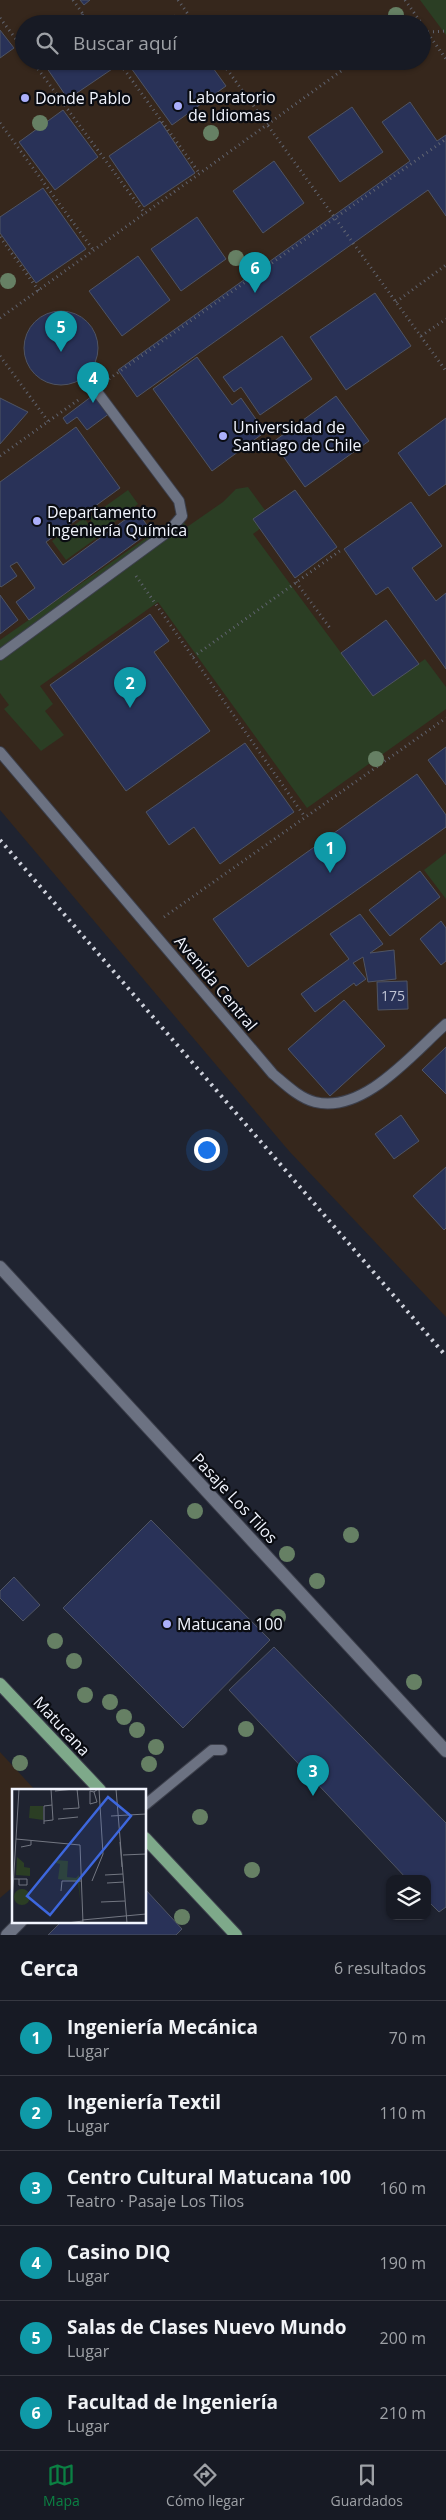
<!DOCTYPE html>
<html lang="es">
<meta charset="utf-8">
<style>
:root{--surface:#171a24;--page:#242731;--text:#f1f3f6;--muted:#9ea1a6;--line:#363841;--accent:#0b8043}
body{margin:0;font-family:"Open Sans",sans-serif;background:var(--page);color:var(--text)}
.controls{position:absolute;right:15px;bottom:15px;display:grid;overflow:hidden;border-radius:10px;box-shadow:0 1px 4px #0004}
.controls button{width:45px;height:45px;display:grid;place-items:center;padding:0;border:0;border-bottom:1px solid var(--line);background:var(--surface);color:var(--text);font:25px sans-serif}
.you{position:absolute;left:206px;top:1149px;width:18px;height:18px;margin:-12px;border:4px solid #fff;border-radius:50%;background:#1a73e8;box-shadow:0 0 0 8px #1a73e833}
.badge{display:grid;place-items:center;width:32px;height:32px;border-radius:50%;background:var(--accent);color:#fff;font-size:16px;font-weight:700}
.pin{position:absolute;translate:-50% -41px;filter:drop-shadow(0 1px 2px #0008)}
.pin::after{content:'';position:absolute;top:26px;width:18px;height:15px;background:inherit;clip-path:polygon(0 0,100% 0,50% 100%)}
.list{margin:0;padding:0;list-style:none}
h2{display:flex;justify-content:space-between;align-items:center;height:65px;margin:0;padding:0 20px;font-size:21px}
h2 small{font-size:16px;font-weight:400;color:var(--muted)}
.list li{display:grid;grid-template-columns:32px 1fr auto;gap:15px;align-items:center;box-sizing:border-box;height:75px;padding:0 20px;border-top:1px solid var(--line)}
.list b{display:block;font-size:19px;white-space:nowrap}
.list p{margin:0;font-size:16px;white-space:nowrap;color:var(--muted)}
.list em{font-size:16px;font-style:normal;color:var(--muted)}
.icon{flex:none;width:28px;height:28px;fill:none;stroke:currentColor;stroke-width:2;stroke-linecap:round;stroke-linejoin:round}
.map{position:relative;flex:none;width:446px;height:1935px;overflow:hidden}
.search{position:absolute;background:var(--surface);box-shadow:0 1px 4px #0004;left:15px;right:15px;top:15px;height:55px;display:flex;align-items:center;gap:12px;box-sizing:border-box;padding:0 18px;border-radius:28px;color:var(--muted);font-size:19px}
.sheet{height:515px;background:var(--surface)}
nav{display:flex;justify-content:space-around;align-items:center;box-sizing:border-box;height:70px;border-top:1px solid var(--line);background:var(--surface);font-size:14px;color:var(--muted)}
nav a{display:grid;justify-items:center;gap:2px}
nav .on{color:var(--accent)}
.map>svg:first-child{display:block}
</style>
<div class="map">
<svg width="446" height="1935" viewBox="0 0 446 1935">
<rect width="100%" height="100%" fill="#1f2330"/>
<path fill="#36271c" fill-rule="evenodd" d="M0,0H446V1317L289,1151L0,810ZM24,24H422V61H24Z
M0,1752L35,1790H14V1886L0,1898Z"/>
<path fill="#2b3e24" d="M420,0H446V35Z
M248,487L267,513L261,528L253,534L373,696L425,659L446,687V709L307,808L158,602L40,686L53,704L45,711L64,735L41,751L4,709L9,705L0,693V640L179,515L187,527L223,502L236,489Z
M128,490L138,504L100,533L89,518Z
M84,518L98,537L66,560L52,541Z
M446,853V899L424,870Z"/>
<path fill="#293258" stroke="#4f5463" d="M80,0H90L84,5Z
M83,14L89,24H68Z
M175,15L181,24H163Z
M0,30L14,48L0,58Z
M42,61H115L118,65L68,99Z
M126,61H208L226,86L172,125Z
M410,102L437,141L446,135V216L428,190L137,397L118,370L410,161L382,122Z
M352,107L383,152L340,182L308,137Z
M63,110L98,157L55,190L19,142Z
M160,121L195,173L144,207L109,156Z
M274,161L304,203L263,233L233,191Z
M43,188L86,249L36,283L0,233V217Z
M197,217L226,259L181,291L151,249Z
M138,256L170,300L122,336L89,291Z
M375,293L411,346L346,390L310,337Z
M24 348a37 37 0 1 1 74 0a37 37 0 1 1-74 0Z
M282,336L312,379L260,415L241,387L234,392L223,377Z
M197,357L232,405L241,398L265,432L212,471L153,389Z
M96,393L110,413L87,430L77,417L67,424L63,418Z
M336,396L369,441L305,487L273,442Z
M0,398L28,412L0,444Z
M446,418V484L429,496L398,453Z
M76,427L120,488L46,542L63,565L137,511L151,531L29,620L16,602L35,588L17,562L10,566L17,576L1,587L0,586V482Z
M295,490L337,547L295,578L253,519Z
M411,502L442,546L412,568L436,601L446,593V669L388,587L376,595L344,549Z
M0,595L18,620L0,634Z
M150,614L169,641L154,652L210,731L126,791L50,685Z
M386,620L419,664L373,696L341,653Z
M245,743L294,812L220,864L194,827L169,845L146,812Z
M446,747V785L428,760Z
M417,774L446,815V827L248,967L213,919Z
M420,871L440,897L390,936L369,910Z
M360,914L383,944L370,953L394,950L396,979L368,982L363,957L353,963L366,979L356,986L354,983L315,1012L301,994L349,959L330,934Z
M441,921L446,928V961L441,965L420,939Z
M407,981L408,1009L378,1010L377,982Z
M344,1000L385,1046L330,1096L288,1049Z
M446,1047V1094L422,1070Z
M401,1115L419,1141L394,1159L375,1134Z
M446,1167V1228L444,1230L413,1196Z
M151,1520L270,1640L183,1728L63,1608Z
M14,1577L40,1605L23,1621L0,1598V1591Z
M274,1647L446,1823V1907L439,1912L427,1900V1879H407L229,1690Z
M145,1889L182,1929L176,1935H48L62,1921H145Z"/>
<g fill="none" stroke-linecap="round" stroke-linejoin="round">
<g stroke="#3c3f4b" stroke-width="12">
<path id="service" d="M0,655L169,531L182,516L179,501L95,389
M0,752L273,1074C285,1084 299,1098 315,1102C364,1114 413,1053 446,1024
M145,1805L212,1750H222"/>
</g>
<g stroke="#3c3f4b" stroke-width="14">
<path id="minor" d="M0,1267L446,1751"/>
</g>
<g stroke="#3c3f4b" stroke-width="14">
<path id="tertiary" d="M7,1935L21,1921"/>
</g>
<g stroke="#3c3f4b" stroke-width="14">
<path id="primary" d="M0,1684L100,1790
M145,1838L236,1935"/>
</g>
<path stroke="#606470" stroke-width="3" stroke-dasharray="1 4" stroke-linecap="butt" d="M73,0L90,24
M178,0L195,24
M405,0L422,24
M0,18L24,50
M409,24L417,18
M422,25L446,59
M428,32L446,31
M32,61L145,214
M118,61L200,174
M221,61L446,371
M0,123L94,251
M0,237L39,291
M396,302L446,265
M0,318L355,61
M421,336L446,319
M0,356L48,421
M109,379L446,139
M0,456L81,398
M136,576L305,817
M296,582L330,628
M193,657L341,550
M164,917L446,718"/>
<use href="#service" stroke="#6c7282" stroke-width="10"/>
<use href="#minor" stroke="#6c7282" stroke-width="12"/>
<use href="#tertiary" stroke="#6c7282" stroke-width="12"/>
<use href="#primary" stroke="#7ea98a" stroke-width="12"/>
<path stroke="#cfd2dc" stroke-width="4" stroke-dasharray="2.5 5" stroke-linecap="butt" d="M0,840L446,1356"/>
</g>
<g fill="#668064">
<circle cx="396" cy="15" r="8"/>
<circle cx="40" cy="123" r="8"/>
<circle cx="211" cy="133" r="8"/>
<circle cx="236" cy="258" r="8"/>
<circle cx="8" cy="281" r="8"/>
<circle cx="376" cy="759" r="8"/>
<circle cx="195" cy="1511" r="8"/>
<circle cx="351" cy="1535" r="8"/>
<circle cx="287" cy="1554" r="8"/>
<circle cx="317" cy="1581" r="8"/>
<circle cx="278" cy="1617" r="8"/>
<circle cx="55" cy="1641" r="8"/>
<circle cx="74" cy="1661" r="8"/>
<circle cx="414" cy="1682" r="8"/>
<circle cx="85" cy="1695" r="8"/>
<circle cx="110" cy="1702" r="8"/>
<circle cx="124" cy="1717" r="8"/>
<circle cx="246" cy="1729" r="8"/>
<circle cx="137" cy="1730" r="8"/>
<circle cx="156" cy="1747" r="8"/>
<circle cx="20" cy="1763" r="8"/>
<circle cx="149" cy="1764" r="8"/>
<circle cx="200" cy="1817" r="8"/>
<circle cx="252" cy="1870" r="8"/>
<circle cx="182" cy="1917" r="8"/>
</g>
<g fill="#abaffb" stroke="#0a0c12" stroke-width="2">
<circle cx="25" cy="98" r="5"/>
<circle cx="178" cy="106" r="5"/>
<circle cx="223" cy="436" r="5"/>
<circle cx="37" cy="521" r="5"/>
<circle cx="167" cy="1624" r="5"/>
</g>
<g text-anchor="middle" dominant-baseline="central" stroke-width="4.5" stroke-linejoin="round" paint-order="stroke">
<g font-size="14" fill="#c0c4d4">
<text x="393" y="995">175</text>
</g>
<g font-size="16" fill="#f2f5fe" stroke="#0a0c12" text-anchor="start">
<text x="188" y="97">Laboratorio<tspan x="188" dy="18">de Idiomas</tspan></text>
<text x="35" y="98">Donde Pablo</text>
<text x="233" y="427">Universidad de<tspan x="233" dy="18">Santiago de Chile</tspan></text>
<text x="47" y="512">Departamento<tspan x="47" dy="18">Ingeniería Química</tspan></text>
<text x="177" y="1624">Matucana 100</text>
</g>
<g font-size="16" fill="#f2f5fe" stroke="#0a0c12">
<text transform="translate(216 983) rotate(50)">Avenida Central</text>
<text transform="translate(235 1498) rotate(47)">Pasaje Los Tilos</text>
<text transform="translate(62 1726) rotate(47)">Matucana</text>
</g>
</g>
<g transform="translate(12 1789)">
<rect width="134" height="134" fill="#1f2330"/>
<path d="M18,17H31V31L17,29ZM5,68L12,74V78L18,79V87L4,86ZM44,71L56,72L55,88L64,89L67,86L68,110L66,93L46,90L48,75L44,74ZM2 108a8 8 0 1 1 16 0a8 8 0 1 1-16 0Z" fill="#2b3e24"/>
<path fill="none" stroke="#737782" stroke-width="1" d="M104,0L115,134M43,2L62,0M82,3L78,2V15L85,13L82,3L86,0M51,20L67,19L65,0M99,27L134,25M46,30L66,28M32,32L41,31L39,0M32,35V17L40,16M4,50L68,56L71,134M108,53L110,78M9,58L19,56V51M111,66L134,65M93,86L111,85M2,90H15V96H7V90M80,92L91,65L87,0M95,94L112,93M49,102L50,92H69M89,113L113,112M0,116L7,0M70,131L134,125M55,134L71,132"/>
<path fill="#3d67de" fill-opacity="0.15" stroke="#3d67de" stroke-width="2.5" d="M96,8L119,27L38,126L15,107Z"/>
<rect width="134" height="134" fill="none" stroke="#f2f5fe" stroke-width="2.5"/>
</g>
</svg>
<div class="controls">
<button><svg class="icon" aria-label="layers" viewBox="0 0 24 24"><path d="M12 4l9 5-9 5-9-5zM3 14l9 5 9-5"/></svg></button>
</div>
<div class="you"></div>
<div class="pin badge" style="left:330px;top:873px;background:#0f9aa8">1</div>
<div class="pin badge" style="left:130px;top:708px;background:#0f9aa8">2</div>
<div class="pin badge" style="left:313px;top:1796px;background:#0f9aa8">3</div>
<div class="pin badge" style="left:93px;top:403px;background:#0f9aa8">4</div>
<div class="pin badge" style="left:61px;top:352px;background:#0f9aa8">5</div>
<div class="pin badge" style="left:255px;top:293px;background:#0f9aa8">6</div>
<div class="search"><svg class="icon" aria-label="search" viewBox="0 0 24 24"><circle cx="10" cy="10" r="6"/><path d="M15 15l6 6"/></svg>Buscar aquí</div>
</div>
<section class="sheet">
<h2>Cerca<small>6 resultados</small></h2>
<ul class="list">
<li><span class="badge" style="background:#0f9aa8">1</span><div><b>Ingeniería Mecánica</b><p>Lugar</p></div><em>70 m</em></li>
<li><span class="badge" style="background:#0f9aa8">2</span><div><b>Ingeniería Textil</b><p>Lugar</p></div><em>110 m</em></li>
<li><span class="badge" style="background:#0f9aa8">3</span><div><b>Centro Cultural Matucana 100</b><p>Teatro · Pasaje Los Tilos</p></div><em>160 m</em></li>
<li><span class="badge" style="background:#0f9aa8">4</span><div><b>Casino DIQ</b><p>Lugar</p></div><em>190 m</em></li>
<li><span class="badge" style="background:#0f9aa8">5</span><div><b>Salas de Clases Nuevo Mundo</b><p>Lugar</p></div><em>200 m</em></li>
<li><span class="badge" style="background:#0f9aa8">6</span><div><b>Facultad de Ingeniería</b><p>Lugar</p></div><em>210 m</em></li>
</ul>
</section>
<nav>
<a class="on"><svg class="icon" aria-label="map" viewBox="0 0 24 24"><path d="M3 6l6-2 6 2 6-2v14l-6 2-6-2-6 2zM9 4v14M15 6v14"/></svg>Mapa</a>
<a><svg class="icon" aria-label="directions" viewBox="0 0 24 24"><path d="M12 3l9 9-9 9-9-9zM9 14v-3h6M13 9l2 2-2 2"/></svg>Cómo llegar</a>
<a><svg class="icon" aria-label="saved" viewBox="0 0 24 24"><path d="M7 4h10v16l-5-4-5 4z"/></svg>Guardados</a>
</nav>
